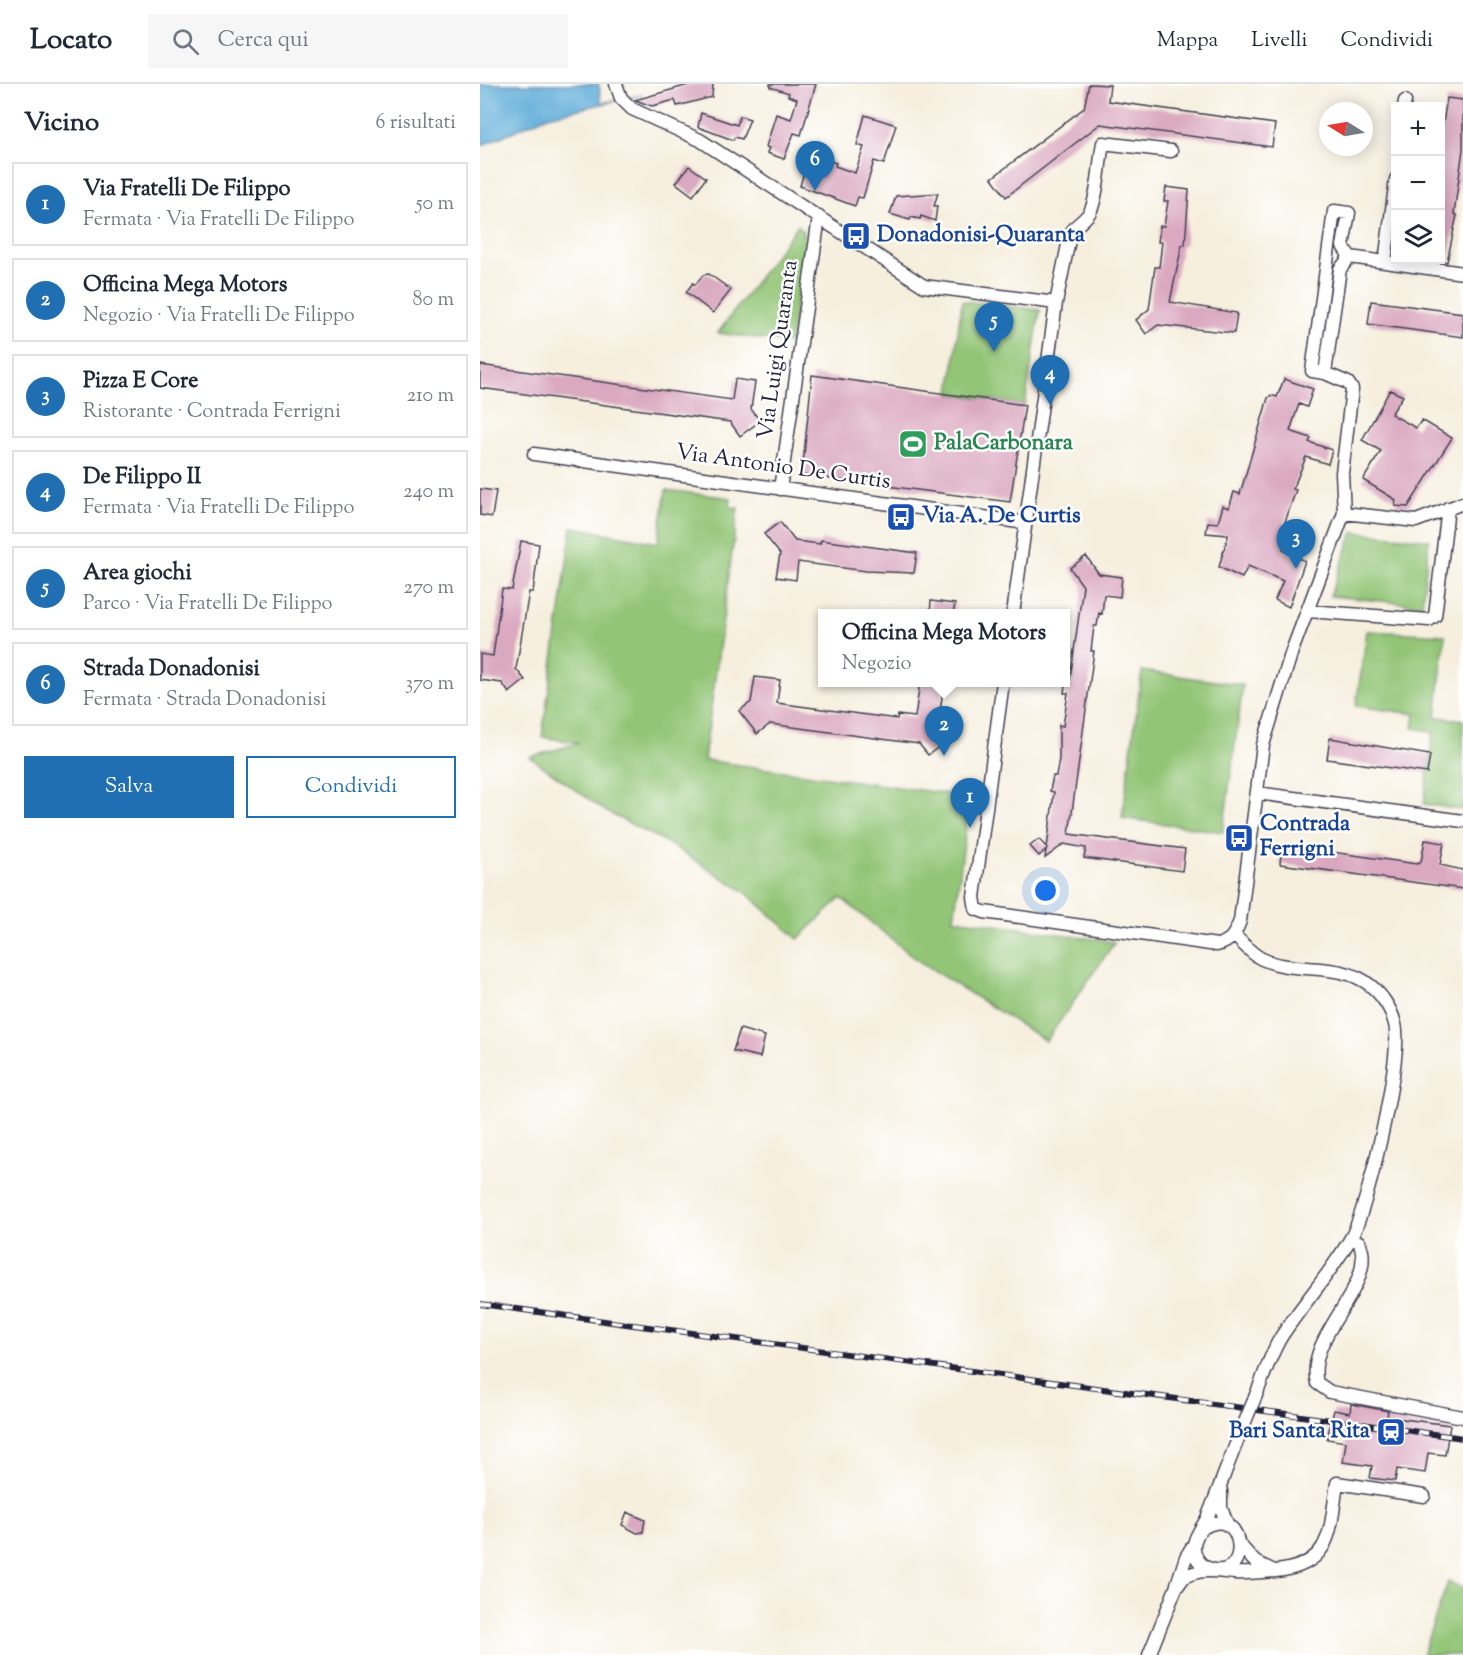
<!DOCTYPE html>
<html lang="it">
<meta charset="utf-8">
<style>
:root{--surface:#fff;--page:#f6f6f7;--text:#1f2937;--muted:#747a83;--line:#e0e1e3;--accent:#1f6fb2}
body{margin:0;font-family:"Sorts Mill Goudy",serif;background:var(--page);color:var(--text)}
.controls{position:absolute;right:18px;top:18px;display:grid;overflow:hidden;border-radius:0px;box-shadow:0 3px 15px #0003}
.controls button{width:54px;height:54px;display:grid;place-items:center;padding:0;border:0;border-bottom:2px solid var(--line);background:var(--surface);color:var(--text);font:30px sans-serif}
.compass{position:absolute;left:839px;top:18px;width:54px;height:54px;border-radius:50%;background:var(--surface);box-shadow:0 3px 15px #0003;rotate:281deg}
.you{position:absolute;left:566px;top:807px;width:21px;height:21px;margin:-15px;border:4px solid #fff;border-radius:50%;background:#1a73e8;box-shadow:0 0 0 9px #1a73e833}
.badge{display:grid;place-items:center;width:39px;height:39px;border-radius:50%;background:var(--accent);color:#fff;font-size:20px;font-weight:700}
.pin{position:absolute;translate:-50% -50px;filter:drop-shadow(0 2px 3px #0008)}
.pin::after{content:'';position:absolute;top:32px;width:21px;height:18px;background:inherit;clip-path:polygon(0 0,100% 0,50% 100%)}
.popup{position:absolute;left:338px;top:525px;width:252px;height:78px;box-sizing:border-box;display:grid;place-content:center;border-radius:0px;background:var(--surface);filter:drop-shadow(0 2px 4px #0005);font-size:20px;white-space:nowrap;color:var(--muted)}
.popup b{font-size:22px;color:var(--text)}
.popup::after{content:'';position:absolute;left:50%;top:100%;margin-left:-12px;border:12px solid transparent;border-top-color:var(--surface)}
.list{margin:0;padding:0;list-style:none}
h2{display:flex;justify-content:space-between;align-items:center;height:78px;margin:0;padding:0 24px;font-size:26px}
h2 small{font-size:20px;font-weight:400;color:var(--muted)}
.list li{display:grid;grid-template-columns:39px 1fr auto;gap:18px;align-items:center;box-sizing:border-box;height:84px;margin:0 12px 12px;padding:0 12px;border:2px solid var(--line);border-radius:0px}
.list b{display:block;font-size:22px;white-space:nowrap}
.list p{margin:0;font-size:20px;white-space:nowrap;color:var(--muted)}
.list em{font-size:20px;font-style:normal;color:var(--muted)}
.actions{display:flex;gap:12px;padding:18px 24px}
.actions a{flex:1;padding:14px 0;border:2px solid var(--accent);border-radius:0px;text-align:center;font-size:21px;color:var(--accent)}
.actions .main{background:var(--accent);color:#fff}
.icon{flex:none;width:33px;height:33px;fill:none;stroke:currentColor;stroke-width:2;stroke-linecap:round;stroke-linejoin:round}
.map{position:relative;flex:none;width:983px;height:1571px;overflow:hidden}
header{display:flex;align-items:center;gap:36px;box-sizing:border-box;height:84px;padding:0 30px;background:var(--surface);border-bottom:2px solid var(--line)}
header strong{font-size:28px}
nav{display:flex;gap:33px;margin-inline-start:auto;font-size:21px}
.search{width:420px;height:54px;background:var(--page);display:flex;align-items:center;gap:15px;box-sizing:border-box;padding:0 21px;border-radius:0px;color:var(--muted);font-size:22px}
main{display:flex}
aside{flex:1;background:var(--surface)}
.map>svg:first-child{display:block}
</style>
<header>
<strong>Locato</strong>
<div class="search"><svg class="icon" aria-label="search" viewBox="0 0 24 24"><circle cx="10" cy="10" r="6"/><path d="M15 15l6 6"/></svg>Cerca qui</div>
<nav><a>Mappa</a><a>Livelli</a><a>Condividi</a></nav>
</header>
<main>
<aside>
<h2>Vicino<small>6 risultati</small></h2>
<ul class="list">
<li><span class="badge">1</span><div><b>Via Fratelli De Filippo</b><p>Fermata · Via Fratelli De Filippo</p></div><em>50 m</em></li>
<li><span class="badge">2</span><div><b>Officina Mega Motors</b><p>Negozio · Via Fratelli De Filippo</p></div><em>80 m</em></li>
<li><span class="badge">3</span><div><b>Pizza E Core</b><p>Ristorante · Contrada Ferrigni</p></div><em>210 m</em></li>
<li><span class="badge">4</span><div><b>De Filippo II</b><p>Fermata · Via Fratelli De Filippo</p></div><em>240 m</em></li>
<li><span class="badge">5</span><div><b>Area giochi</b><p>Parco · Via Fratelli De Filippo</p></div><em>270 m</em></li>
<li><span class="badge">6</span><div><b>Strada Donadonisi</b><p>Fermata · Strada Donadonisi</p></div><em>370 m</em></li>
</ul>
<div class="actions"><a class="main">Salva</a><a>Condividi</a></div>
</aside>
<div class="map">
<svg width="983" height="1571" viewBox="0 0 983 1571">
<rect width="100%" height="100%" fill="#fff"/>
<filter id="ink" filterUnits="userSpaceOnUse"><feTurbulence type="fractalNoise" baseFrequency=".0167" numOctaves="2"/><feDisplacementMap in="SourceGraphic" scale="12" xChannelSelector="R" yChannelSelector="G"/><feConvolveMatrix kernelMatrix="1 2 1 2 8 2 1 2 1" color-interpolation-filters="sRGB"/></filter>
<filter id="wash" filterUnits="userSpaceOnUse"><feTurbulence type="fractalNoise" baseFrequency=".008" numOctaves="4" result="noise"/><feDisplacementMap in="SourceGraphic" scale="24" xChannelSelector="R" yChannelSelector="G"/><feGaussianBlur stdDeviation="1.35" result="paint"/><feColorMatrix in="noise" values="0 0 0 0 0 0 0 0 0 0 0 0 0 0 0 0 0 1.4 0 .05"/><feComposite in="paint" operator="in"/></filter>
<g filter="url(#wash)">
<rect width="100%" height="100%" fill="#f6efde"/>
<path fill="#92c576" stroke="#5a7458" stroke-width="1.5" d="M318,141L322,146L325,159L310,259L238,249Z
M482,217L560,226L545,321L470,310Z
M186,406L251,414L250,423L258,424L224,676L490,713L474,835L635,858L566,957L440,878L361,814L318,855L264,807L188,759L127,728L50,673L99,659L62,653L92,443L178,459Z
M873,448L949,456L942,521L850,512Z
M887,547L965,551L956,633L983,636V726L944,720L953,648L933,644L935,630L876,622Z
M662,587L763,601L743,748L642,734Z
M968,1498L983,1504V1571H942Z"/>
<path fill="#60add9" stroke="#41688a" stroke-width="1.5" d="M0,0H119L121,19L163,11L68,32L0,62Z"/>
<g id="blocks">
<path fill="#daa8c0" d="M212,0H233L232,13L197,22L195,16L172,22L155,16Z
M290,0H336L321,51L314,49L304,75L287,69L289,64L286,63L296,30L311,35L317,15L308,12L309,9L290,3Z
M609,0L630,1L628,17L795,40L792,63L620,40L526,113L512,94L604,24Z
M967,14L983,16V65L974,130L977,131L967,178L960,177V59Z
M221,29L257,41L260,32L270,35L262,55L255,53L253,56L218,43Z
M385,31L416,41L404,80L394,77L383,114L378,113L375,122L320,102L329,70L356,79L355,82L375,89L384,63L377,61Z
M209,82L226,94L213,112L196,99Z
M686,103L709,106L705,161H702L690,218L757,229L754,249L678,241L666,250L656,236L669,225L675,183H679L682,158H678L680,142H684L688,117H684Z
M458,109L454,122H457L455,137L441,132L440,135L431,133L430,136L410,130L416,112Z
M229,190L251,206L233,229L206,208L213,199L215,201L223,191Z
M891,217L983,229V253L888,240Z
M0,281L252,316L255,295L275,298L271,325L280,337L260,352L250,338L0,304Z
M332,291L545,321L530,418L322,391Z
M804,295L833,305L827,323L819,320L810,347L831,354L829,358L852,366L848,380L826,373L813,405L816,406L804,441L810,443L803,466L825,477L809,523L795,516L803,497L768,482L762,494L739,483L748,451L726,449L728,438L738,439L743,422L749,424L754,408L760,410L788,314L791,311L797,313Z
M910,306L923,312L911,330L936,344L942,336L972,354L928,423L915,422L916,416L883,396L901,367L882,356Z
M0,405L16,407L12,433L0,431Z
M300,438L315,457L340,460L341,456L437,469L434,489L386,487L318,478L316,496L296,493L300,470L284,450Z
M41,457L59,460L53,508H49L36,585L45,596L29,609L22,599L0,596V570L13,572L22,505L32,506Z
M606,472L619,490L642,493L640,513L624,511L622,530L619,529L617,542H614L611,567H614L589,750L705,765L702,787L604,774L606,764L584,760L565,774L566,766L559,772L550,762L559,755L567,764L574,708L570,707L573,692H576L579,675V641L583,642L588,609H584L586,594L590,595L603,502L590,484Z
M451,517L475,520L473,530H450Z
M275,593L300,596L297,619L417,635L418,631L435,633L440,598H464L458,643L480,647L448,671L439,660L290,640L277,650L259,627L271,618Z
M850,654L950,671L947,689L847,675Z
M945,756L964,759L960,781L983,786V805L800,780L802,761L937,780L941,778Z
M260,945L285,952L280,973L253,967Z
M871,1320L908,1327L907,1333L970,1341L965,1371L948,1369L945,1389L917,1385L915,1397L890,1394L892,1382L863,1378L866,1358L847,1355L854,1326L870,1329Z
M147,1428L165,1436L163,1448L157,1449L142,1441Z"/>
</g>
</g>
<g filter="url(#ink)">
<use href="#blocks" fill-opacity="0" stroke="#424153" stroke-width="1.5"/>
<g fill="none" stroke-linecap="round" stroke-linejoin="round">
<g stroke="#424153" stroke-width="15">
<path id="street" d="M136,0L141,14L152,25L220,56L444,202L576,219
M924,22L925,17
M854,127L869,129L863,162L870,173L860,185L845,289L832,287Z
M870,173L983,189
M905,178L916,95
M845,289L868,299L872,305L862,389L864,429
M54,370L546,439
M300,405L339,133
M828,527L949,536L955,532L968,424
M533,530L576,219L590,151C594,140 606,137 611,126C619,107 619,79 623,59L691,67
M523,598L494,813L496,825L504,828L737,861C751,858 755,850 760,837L783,661L812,567L864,429L936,437L983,419
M777,709L983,737
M754,851C763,859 771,870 782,875C816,891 860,876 891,902C902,911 912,926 915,940C923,972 888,1122 872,1152C852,1188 823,1219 801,1253C790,1271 784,1292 776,1311
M871,1154L879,1158C900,1201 824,1251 837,1299L850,1308L983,1333
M741,1406V1424L748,1442
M720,1446C764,1414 774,1497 731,1485C720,1482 713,1472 714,1461C715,1450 724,1442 728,1432C739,1405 749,1377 760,1350
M760,1461L775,1478L792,1486
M697,1500L706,1473L714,1460
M669,1571L696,1504L704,1493C720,1484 736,1487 754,1489C768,1490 782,1488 796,1487C853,1481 850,1446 857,1399L944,1412"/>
</g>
<use href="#street" stroke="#fff" stroke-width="12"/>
<g stroke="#22223b" stroke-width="6">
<path id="rail" d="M0,1220L983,1354"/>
</g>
<use href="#rail" stroke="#fff" stroke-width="4" stroke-dasharray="11" stroke-linecap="butt"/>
<g stroke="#424153" stroke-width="15" stroke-linecap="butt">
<path id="street-bridge" d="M760,1350L776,1311"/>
</g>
<use href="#street-bridge" stroke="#fff" stroke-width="12"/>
</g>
</g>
<defs>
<g id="bus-square" transform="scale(1.5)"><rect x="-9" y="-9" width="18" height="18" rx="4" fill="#1a4fb4" stroke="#fff"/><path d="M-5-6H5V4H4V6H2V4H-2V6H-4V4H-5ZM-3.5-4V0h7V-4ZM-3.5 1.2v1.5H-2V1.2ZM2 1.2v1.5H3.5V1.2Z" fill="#fff"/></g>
<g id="stadium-square" transform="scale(1.5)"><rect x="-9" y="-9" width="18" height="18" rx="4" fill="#2e9e5b" stroke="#fff"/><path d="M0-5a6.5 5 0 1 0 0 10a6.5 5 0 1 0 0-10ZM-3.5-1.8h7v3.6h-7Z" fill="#fff"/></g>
<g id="station-square" transform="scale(1.5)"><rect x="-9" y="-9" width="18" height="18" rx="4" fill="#1a4fb4" stroke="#fff"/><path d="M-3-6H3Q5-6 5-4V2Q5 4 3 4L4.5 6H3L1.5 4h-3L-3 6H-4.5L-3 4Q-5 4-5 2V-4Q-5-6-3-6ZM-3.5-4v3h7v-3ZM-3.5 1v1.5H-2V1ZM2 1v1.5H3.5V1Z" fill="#fff"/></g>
</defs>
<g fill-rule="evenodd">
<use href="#bus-square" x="376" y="152"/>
<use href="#stadium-square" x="433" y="360"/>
<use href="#bus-square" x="421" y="433"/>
<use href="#bus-square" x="759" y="754"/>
<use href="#station-square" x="911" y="1348"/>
</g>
<g text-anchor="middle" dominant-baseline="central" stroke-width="5" stroke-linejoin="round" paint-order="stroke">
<g font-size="22" font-weight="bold" fill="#164399" stroke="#fff" text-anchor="start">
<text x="397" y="152">Donadonisi-Quaranta</text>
<text x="442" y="433">Via A. De Curtis</text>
<text x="780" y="741">Contrada<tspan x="780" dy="25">Ferrigni</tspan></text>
<text x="890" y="1348" text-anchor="end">Bari Santa Rita</text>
</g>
<g font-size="22" fill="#22223b" stroke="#fff">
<text transform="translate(299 266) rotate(-82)">Via Luigi Quaranta</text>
<text transform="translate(303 384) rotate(8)">Via Antonio De Curtis</text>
</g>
<g font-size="22" font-weight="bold" fill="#27864d" stroke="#fff" text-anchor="start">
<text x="454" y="360">PalaCarbonara</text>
</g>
</g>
</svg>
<div class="controls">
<button>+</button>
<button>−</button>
<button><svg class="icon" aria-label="layers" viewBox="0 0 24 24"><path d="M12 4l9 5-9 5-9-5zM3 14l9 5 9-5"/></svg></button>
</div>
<svg class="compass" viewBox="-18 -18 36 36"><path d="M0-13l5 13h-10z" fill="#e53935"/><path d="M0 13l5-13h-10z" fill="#747a83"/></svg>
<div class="you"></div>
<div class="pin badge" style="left:490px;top:744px">1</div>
<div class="pin badge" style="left:464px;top:672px">2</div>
<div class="popup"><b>Officina Mega Motors</b>Negozio</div>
<div class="pin badge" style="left:816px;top:485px">3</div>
<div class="pin badge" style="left:570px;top:321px">4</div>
<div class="pin badge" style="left:514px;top:268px">5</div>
<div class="pin badge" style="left:335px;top:107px">6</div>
</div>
</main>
